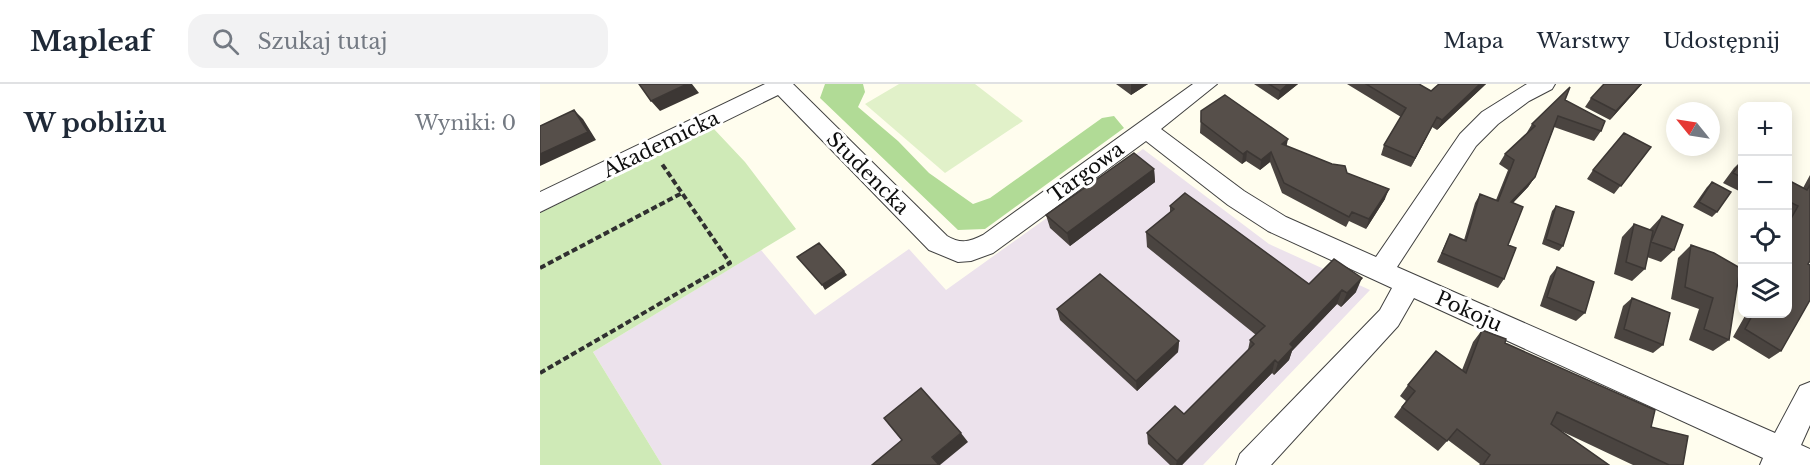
<!DOCTYPE html>
<html lang="pl">
<meta charset="utf-8">
<style>
:root{--surface:#fff;--page:#f2f2f3;--text:#1f2937;--muted:#747a83;--line:#e0e1e3}
body{margin:0;font-family:"Libre Baskerville",serif;background:var(--page);color:var(--text)}
.controls{position:absolute;right:18px;top:18px;display:grid;overflow:hidden;border-radius:12px;box-shadow:0 3px 15px #0003}
.controls button{width:54px;height:54px;display:grid;place-items:center;padding:0;border:0;border-bottom:2px solid var(--line);background:var(--surface);color:var(--text);font:30px sans-serif}
.compass{position:absolute;left:1126px;top:18px;width:54px;height:54px;border-radius:50%;background:var(--surface);box-shadow:0 3px 15px #0003;rotate:300deg}
.list{margin:0;padding:0;list-style:none}
h2{display:flex;justify-content:space-between;align-items:center;height:78px;margin:0;padding:0 24px;font-size:26px}
h2 small{font-size:20px;font-weight:400;color:var(--muted)}
.icon{flex:none;width:33px;height:33px;fill:none;stroke:currentColor;stroke-width:2;stroke-linecap:round;stroke-linejoin:round}
.map{position:relative;flex:none;width:1270px;height:381px;overflow:hidden}
header{display:flex;align-items:center;gap:36px;box-sizing:border-box;height:84px;padding:0 30px;background:var(--surface);border-bottom:2px solid var(--line)}
header strong{font-size:28px}
nav{display:flex;gap:33px;margin-inline-start:auto;font-size:21px}
.search{width:420px;height:54px;background:var(--page);display:flex;align-items:center;gap:15px;box-sizing:border-box;padding:0 21px;border-radius:18px;color:var(--muted);font-size:22px}
main{display:flex}
aside{flex:1;background:var(--surface)}
.map>svg:first-child{display:block}
</style>
<header>
<strong>Mapleaf</strong>
<div class="search"><svg class="icon" aria-label="search" viewBox="0 0 24 24"><circle cx="10" cy="10" r="6"/><path d="M15 15l6 6"/></svg>Szukaj tutaj</div>
<nav><a>Mapa</a><a>Warstwy</a><a>Udostępnij</a></nav>
</header>
<main>
<aside>
<h2>W pobliżu<small>Wyniki: 0</small></h2>
<ul class="list">
</ul>
</aside>
<div class="map">
<svg width="1270" height="381" viewBox="0 0 1270 381">
<rect width="100%" height="100%" fill="#fffdee"/>
<path fill="#ece2ec" d="M603,65L729,160L830,206L663,381H122L53,268L221,166L275,231L369,165L406,206Z"/>
<path fill="#cfeab7" d="M173,44L205,78L256,145L53,268L122,381H0V129Z"/>
<path fill="#b1db96" d="M285,0H323L325,8L318,23L358,57L389,89L433,120L450,114L562,34L574,32L584,44L445,145L418,146L280,14Z"/>
<path fill="#e1f1c9" d="M359,0H435L483,37L405,89L325,20Z"/>
<g fill="none" stroke-linecap="round" stroke-linejoin="round">
<g stroke="#414141" stroke-width="2">
<path id="minor" d="M225,0H253L407,152C420,160 430,158 443,151L653,0H677L621,45L704,107L746,133L836,173L920,50L942,28L987,0H1015L1012,5L989,17L958,40L936,62L857,183L1235,349L1260,302L1270,298V341L1261,361L1270,365V381H1220L1223,374L874,214L858,242L731,381H696L700,370L840,226L852,204L728,147L688,121L606,57L453,169L431,177L418,178L389,166L238,11L0,128V108Z"/>
</g>
<path stroke="#303030" stroke-width="4" stroke-dasharray="6 3" stroke-linecap="butt" d="M0,184L142,109
M0,289L190,179L122,80"/>
<use href="#minor" fill="#fff" fill-rule="evenodd"/>
</g>
<path fill="#4a4440" d="M576,0H608L591,11Z
M714,0H758L738,16Z
M807,0H879L891,7L899,0H946L897,46L892,43L871,83L841,71L844,61L861,33Z
M1102,0L1070,36L1045,23L1051,14Z
M1025,16L1061,47L1054,57L1014,43L995,93L988,103L973,119L964,195L958,204L897,178L910,150L924,156L935,119L940,110L956,116L968,86L959,80L965,70L986,50L992,40Z
M661,27L747,62L807,89L845,115L826,145L809,137L806,143L742,109L730,78L720,86L706,77L702,80L660,49Z
M1111,63L1074,110L1047,95L1053,86Z
M1203,75V109L1183,99L1194,84Z
M614,85L615,98L530,162L510,144L506,131Z
M1270,91V177L1268,180L1241,267L1229,275L1193,253L1206,230H1248V96L1263,104Z
M1172,98L1177,128L1172,133L1153,123L1167,103Z
M630,122L769,200L816,208L801,223L797,220L752,267L749,276L734,291L732,289L642,381H630L608,360L607,349L644,330L708,266L710,256L716,251L607,163L606,148L630,129Z
M1016,122L1023,162L1019,167L1002,160L1012,127Z
M1122,132L1134,166L1121,178L1107,173L1105,185L1092,197L1074,190L1082,153L1094,140L1109,146Z
M1151,161L1174,169L1189,256L1173,267L1149,256L1159,225L1131,215L1138,174Z
M1017,183L1045,229L1036,237L1000,222L1010,192Z
M1092,214L1123,261L1113,269L1074,254L1083,222Z
M517,225L639,257L638,268L597,307L520,236Z
M942,246L1111,343L1143,381H1093L1019,346L1069,381H939L940,380L908,356L898,367L854,333L866,317L860,312L868,301L922,286L933,258Z"/>
<path fill="#3c3734" d="M147,0H152L159,9L120,27L111,17Z
M591,0H608L591,11Z
M748,0H758L738,16L740,7Z
M940,0H946L897,46L902,36Z
M1101,0H1102L1070,36L1076,27Z
M34,26L43,35L56,56L0,82V70Z
M897,33L892,43L871,83L875,74Z
M748,55L746,65L742,60Z
M707,67L706,77L702,80L703,70Z
M731,68L730,78L720,86L721,76Z
M614,85L615,98L530,162L527,149Z
M995,93L988,103L965,127L971,118Z
M849,105L845,115L826,145L829,135Z
M304,187L307,191L285,206L282,201Z
M822,194L816,208L801,223L807,209Z
M802,206L797,220L752,267L749,276L734,291L738,279L750,260Z
M639,257L638,268L597,307L596,297Z
M735,276L732,289L642,381H636L637,377Z
M421,349L428,358L400,381H399L392,373Z"/>
<path fill="#564f4a" stroke="#3c3734" stroke-width="1.5" d="M99,0H147L111,17Z
M729,0H748L740,7Z
M826,0H879L891,7L899,0H940L902,36L897,33L875,74L844,61L866,24Z
M1064,0H1101L1076,27L1051,14Z
M1030,3L1025,16L1065,37L1061,47L1018,32L995,93L971,118L983,123L968,161L976,164L964,195L902,169L910,150L926,157L940,110L958,117L974,76L965,70L995,42L992,40Z
M685,11L748,55L742,60L792,80L805,82L807,89L849,105L829,135L812,128L809,133L744,99L731,68L721,76L707,67L703,70L661,38V27Z
M34,26L48,48L0,70V42Z
M1084,49L1111,63L1081,102L1053,86Z
M594,69L614,85L527,149L506,131Z
M1203,76V94L1193,89Z
M1248,96L1267,106L1270,101V177L1268,180L1270,181V216L1241,267L1205,245L1213,230H1248V140L1258,122L1248,117Z
M1172,98L1191,108L1177,128L1159,118Z
M645,109L769,200L794,175L822,194L807,209L802,206L750,260L753,263L738,279L735,276L637,377L607,349L635,322L644,330L714,260L710,256L725,242L606,148L634,125L630,122Z
M1016,122L1034,128L1023,162L1006,155Z
M1122,132L1143,141L1134,166L1111,158Z
M1094,140L1113,147L1105,185L1086,178Z
M279,159L304,187L282,201L257,173Z
M1151,161L1174,169L1200,184L1189,256L1164,245L1173,214L1145,203Z
M1017,183L1054,198L1045,229L1007,213Z
M560,190L639,257L596,297L517,225Z
M1092,214L1130,229L1123,261L1084,245Z
M942,246L966,255L965,259L1115,326L1111,343L1148,352L1143,381H1129L1017,328L1011,340L1069,381H943L950,371L917,345L907,357L862,323L875,307L868,301L896,267L926,289Z
M381,304L421,349L392,373L399,381H332L362,356L344,334Z"/>
<g text-anchor="middle" dominant-baseline="central" stroke-width="6" stroke-linejoin="round" paint-order="stroke">
<g font-size="20" fill="#0e0e0e" stroke="#fff">
<text transform="translate(121 60) rotate(-26)">Akademicka</text>
<text transform="translate(546 88) rotate(-36)">Targowa</text>
<text transform="translate(328 89) rotate(45)">Studencka</text>
<text transform="translate(929 227) rotate(24)">Pokoju</text>
</g>
</g>
</svg>
<div class="controls">
<button>+</button>
<button>−</button>
<button><svg class="icon" aria-label="locate" viewBox="0 0 24 24"><circle cx="12" cy="12" r="6"/><path d="M12 2v4M12 18v4M2 12h4M18 12h4"/></svg></button>
<button><svg class="icon" aria-label="layers" viewBox="0 0 24 24"><path d="M12 4l9 5-9 5-9-5zM3 14l9 5 9-5"/></svg></button>
</div>
<svg class="compass" viewBox="-18 -18 36 36"><path d="M0-13l5 13h-10z" fill="#e53935"/><path d="M0 13l5-13h-10z" fill="#747a83"/></svg>
</div>
</main>
